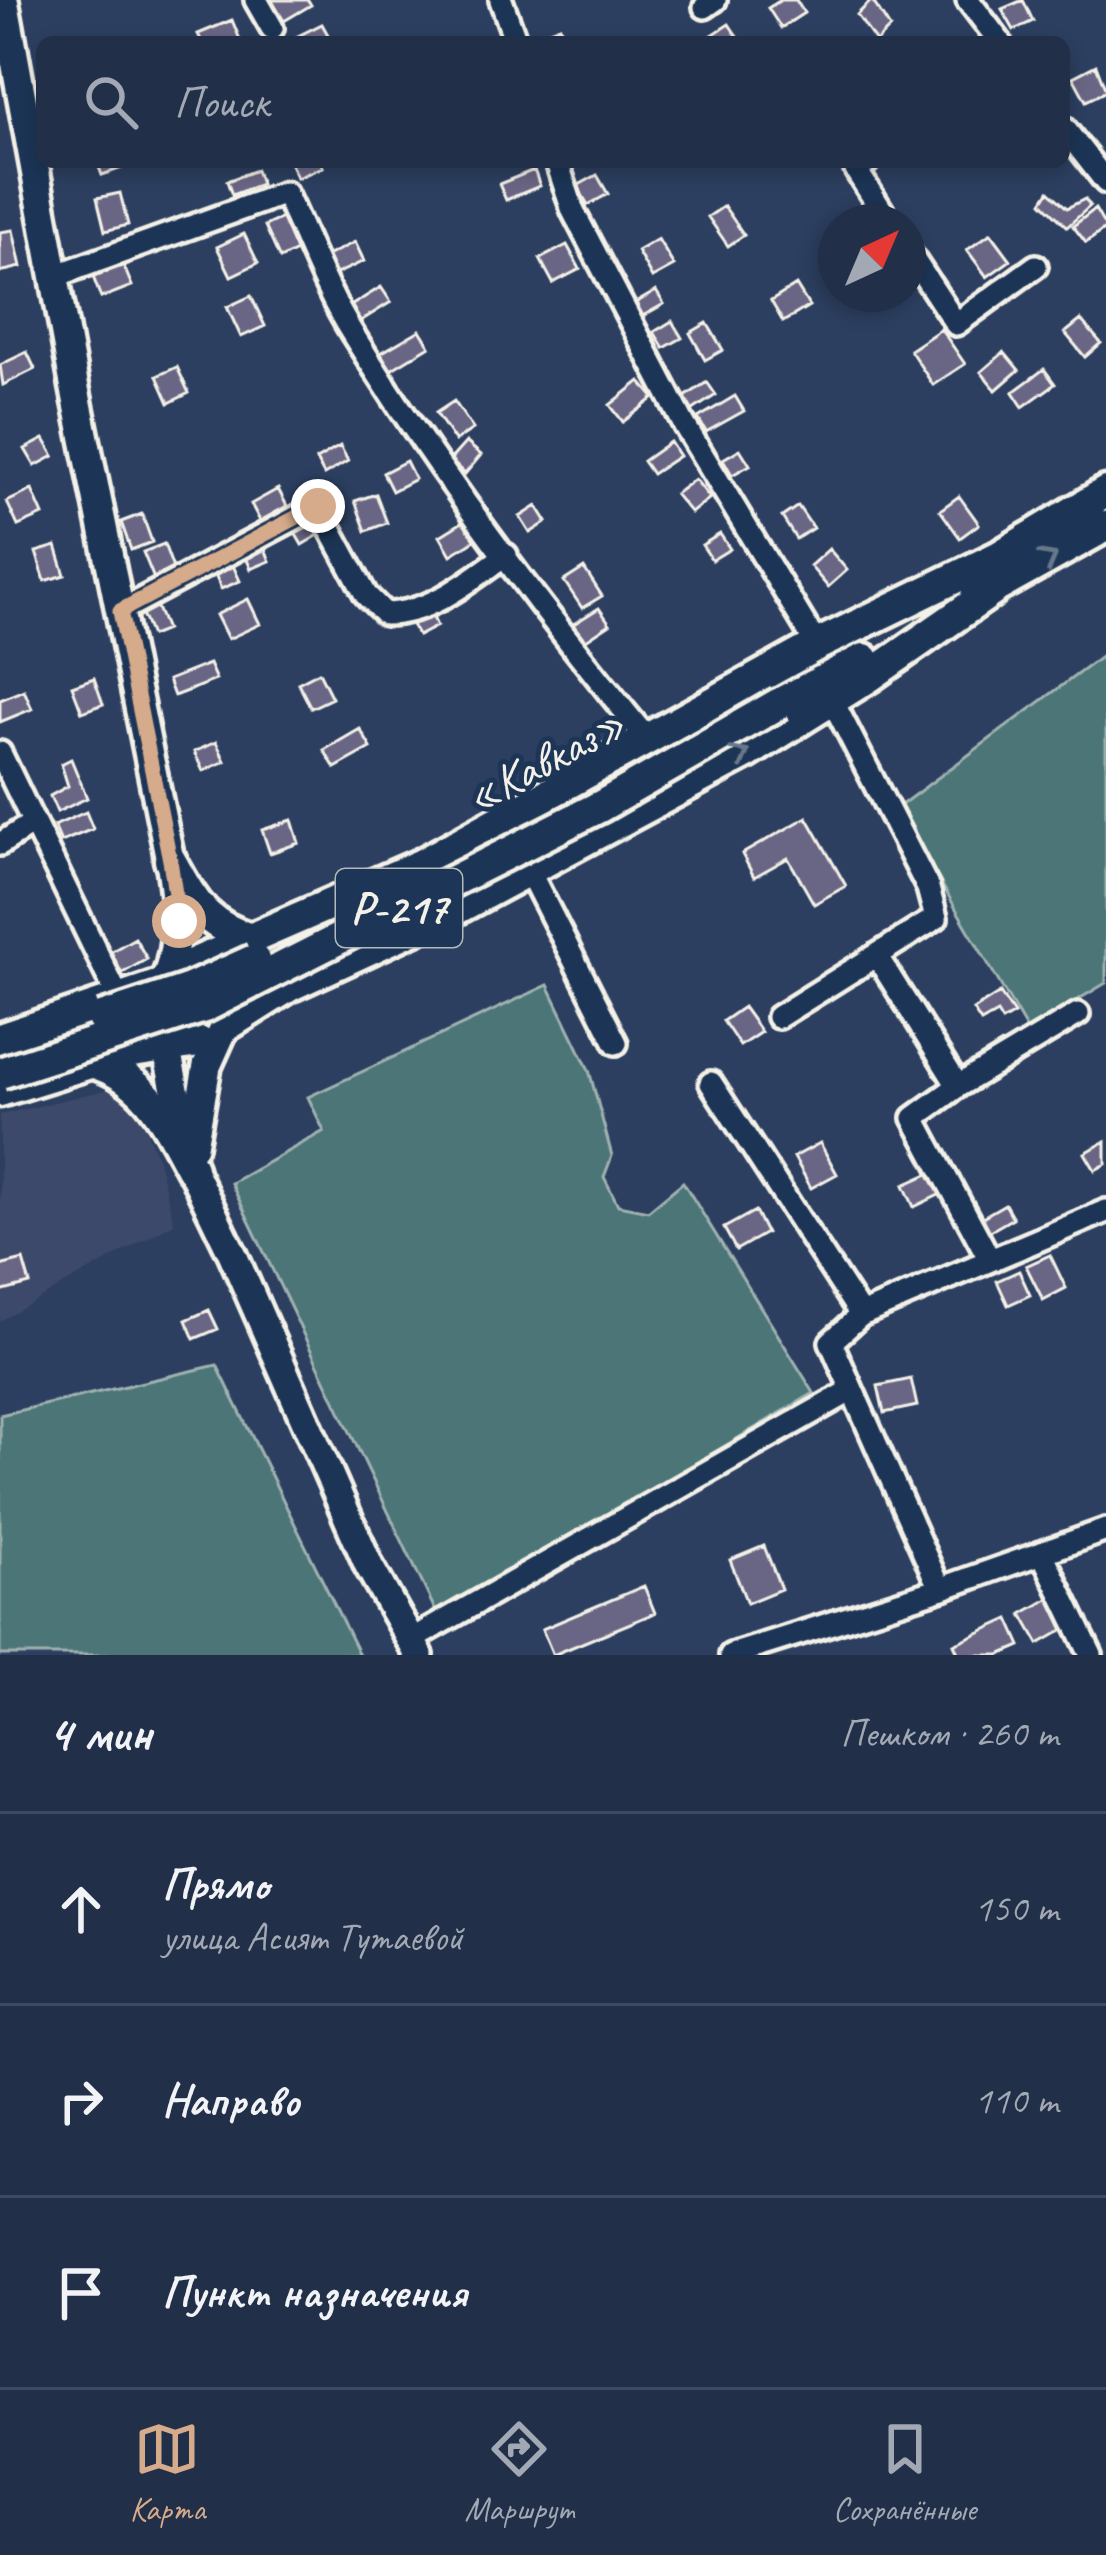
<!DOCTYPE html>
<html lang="ru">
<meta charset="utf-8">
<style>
:root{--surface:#212f48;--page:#2d3b52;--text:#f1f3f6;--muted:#a2a9b4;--line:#3e4a60;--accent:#d6ab8b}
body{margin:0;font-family:Caveat,sans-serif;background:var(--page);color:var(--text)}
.compass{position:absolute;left:818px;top:204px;width:108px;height:108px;border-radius:50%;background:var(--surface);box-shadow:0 6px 18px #0003;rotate:44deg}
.stop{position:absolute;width:36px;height:36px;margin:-27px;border:9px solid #d6ab8b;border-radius:50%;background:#fff}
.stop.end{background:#d6ab8b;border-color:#fff;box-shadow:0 3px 12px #0008}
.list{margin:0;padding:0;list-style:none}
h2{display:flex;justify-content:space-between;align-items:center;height:156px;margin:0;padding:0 48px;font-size:51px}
h2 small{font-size:39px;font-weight:400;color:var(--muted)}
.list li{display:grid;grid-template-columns:78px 1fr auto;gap:36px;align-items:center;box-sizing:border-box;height:192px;padding:0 48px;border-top:3px solid var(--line)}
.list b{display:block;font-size:45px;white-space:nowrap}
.list p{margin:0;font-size:39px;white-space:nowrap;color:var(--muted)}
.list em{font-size:39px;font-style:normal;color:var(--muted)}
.icon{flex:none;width:66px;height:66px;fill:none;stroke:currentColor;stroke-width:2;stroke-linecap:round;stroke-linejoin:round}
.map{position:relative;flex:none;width:1106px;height:1655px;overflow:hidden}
.search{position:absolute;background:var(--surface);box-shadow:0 6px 18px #0003;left:36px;right:36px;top:36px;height:132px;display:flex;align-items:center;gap:30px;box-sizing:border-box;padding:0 42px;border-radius:18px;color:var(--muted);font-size:45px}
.sheet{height:732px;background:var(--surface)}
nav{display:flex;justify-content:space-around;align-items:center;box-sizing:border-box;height:168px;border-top:3px solid var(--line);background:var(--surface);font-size:33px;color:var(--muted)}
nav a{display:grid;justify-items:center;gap:6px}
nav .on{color:var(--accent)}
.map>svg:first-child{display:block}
</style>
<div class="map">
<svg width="1106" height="1655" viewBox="0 0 1106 1655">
<rect width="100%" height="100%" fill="#2c3f60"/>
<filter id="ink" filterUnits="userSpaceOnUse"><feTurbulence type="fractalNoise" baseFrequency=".00833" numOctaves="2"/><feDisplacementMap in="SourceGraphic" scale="24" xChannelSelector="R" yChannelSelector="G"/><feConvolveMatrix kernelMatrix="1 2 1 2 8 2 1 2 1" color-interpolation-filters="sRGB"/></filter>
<g filter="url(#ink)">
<path fill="#3e4a6b" d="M106,1090L134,1101L157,1157L174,1223L0,1321V1115Z"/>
<path fill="#4c7477" stroke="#a0b2b0" stroke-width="3" d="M1106,653V983L1027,1030L897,808Z
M548,985L589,1070L612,1156L604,1177L618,1205L648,1211L683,1182L814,1393L438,1616L231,1183L324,1131L308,1097Z
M217,1365L359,1655H0V1415Z"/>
<path fill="#696584" stroke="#f4f1e8" stroke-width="3" d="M271,0H308L311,5L284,21Z
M781,0H796L804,13L781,28L768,8Z
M872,0L890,28L876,42L857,15Z
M1023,0L1033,21L1014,30L1002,9Z
M232,20L241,42H202L198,34Z
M322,24L332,42H291L290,40Z
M729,24L741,42H713L709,37Z
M560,26L566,42H529L528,38Z
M1096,65L1106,91L1086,101L1073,77Z
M97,162H126L128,166L102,175Z
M290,162H320L323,167L297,178Z
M256,170L261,184L232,195L227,181Z
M534,170L540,186L506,200L499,184Z
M597,175L608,194L588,205L577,186Z
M1049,191L1067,208L1085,199L1090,206L1067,227L1042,202Z
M120,193L128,225L105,231L97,198Z
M724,206L744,235L728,246L708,217Z
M1095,209L1106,228L1086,243L1073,226Z
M284,217L300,249L280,259L265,226Z
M13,230L21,267L0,272V232Z
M991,233L1011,260L987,277L967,250Z
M244,234L258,263L231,276L217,247Z
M658,239L674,266L652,278L637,251Z
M355,242L364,261L334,275L325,257Z
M567,245L580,269L553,283L540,259Z
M122,262L132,286L101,298L92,274Z
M796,285L809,306L783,322L771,301Z
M381,287L391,302L359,322L349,307Z
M656,291L664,304L639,318L632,305Z
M251,296L265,326L241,337L227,307Z
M1081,320L1101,343L1085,357L1065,333Z
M672,321L682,338L664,348L654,332Z
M707,323L723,350L705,360L690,333Z
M941,329L965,364L933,385L910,350Z
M420,330L430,346L389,371L379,354Z
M27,352L35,369L3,385L0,365Z
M1004,352L1019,370L996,390L981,372Z
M177,367L189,393L169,403L157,376Z
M1044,369L1055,384L1023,407L1013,392Z
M640,381L654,398L623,422L610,405Z
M707,382L716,395L690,412L682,399Z
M735,396L744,411L706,432L698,418Z
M454,401L473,429L455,441L436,413Z
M44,439L54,456L35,466L25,449Z
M466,442L481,455L465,474L450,460Z
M670,442L679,456L652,474L643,461Z
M340,446L348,461L324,475L316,460Z
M740,449L750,465L732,475L723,459Z
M406,461L415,479L392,491L383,473Z
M695,479L710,498L691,513L675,494Z
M278,489L287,506L260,521L251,504Z
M32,490L43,515L18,526L7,502Z
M376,494L387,523L366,531L355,501Z
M959,496L979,524L960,538L940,510Z
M537,506L547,522L530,533L520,517Z
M798,506L813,528L796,539L782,517Z
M142,514L152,542L131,550L121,522Z
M314,519L322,533L302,545L294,531Z
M464,521L475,540L451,555L440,536Z
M720,534L730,549L712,560L702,545Z
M164,544L174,571L154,579L143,552Z
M263,544L270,561L251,569L244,553Z
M56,546L65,575L45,581L36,552Z
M829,549L847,570L828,587L810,566Z
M231,561L240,581L221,589L213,569Z
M584,568L602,596L582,608L564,581Z
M153,598L166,630L151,636L138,604Z
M248,599L260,624L228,639L216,615Z
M599,608L610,624L583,642L572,625Z
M430,611L437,626L418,636L410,621Z
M209,664L216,680L174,696L168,680Z
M319,672L332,698L311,708L298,683Z
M94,678L103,704L82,712L72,686Z
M24,690L32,709L0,722V700Z
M360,729L371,748L335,768L324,750Z
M216,742L225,761L203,771L194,752Z
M71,759L87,798L57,812L50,796L68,786L61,764Z
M86,812L93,829L61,842L54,826Z
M807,817L846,886L814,904L788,858L754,877L742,854Z
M292,820L299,843L270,853L262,830Z
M135,938L147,959L119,975L107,954Z
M1000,993L1014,1014L1002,1021L997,1013L981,1022L973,1010Z
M743,1007L761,1032L740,1046L723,1021Z
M1106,1141V1164L1095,1170L1085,1153Z
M820,1143L837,1174L811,1188L794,1157Z
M935,1171L945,1192L914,1207L904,1185Z
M1005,1204L1013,1218L987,1233L979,1219Z
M755,1211L766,1233L736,1250L724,1228Z
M1050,1255L1066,1288L1043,1300L1026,1266Z
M23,1260L30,1284L0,1292V1266Z
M1019,1271L1030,1295L1008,1305L997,1281Z
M209,1310L218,1329L194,1339L186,1320Z
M911,1379L917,1406L884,1413L878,1386Z
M764,1546L781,1589L747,1603L730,1560Z
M644,1586L655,1613L553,1655L542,1629Z
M1050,1598L1067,1628L1039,1644L1022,1614Z
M1009,1619L1021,1646L1000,1655H959L954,1644Z"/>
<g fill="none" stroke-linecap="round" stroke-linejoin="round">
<g stroke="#f4f1e8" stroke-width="30">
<path id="minor" d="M256,0L272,28
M501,0L516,42
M968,0L1000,42
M705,7L715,0
M1064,128L1106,182
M557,162L573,211L685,426L817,645
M867,162L856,170L889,222
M908,251L956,324L1036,266
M55,276L285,193C307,239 325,290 352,333C440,475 542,611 648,740
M120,611L318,506L366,595L385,614C430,614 471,580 506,555
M0,753L119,999
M0,844L33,823
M529,871L616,1043
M878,958L958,1086
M778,1017L936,918L928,888L832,700
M711,1083L861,1315
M990,1260L914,1118L958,1086L1078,1014
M1042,1553L1091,1655
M940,1589L831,1342L861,1315L1106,1211
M411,1640L852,1390
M731,1655L940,1589L1106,1530"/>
</g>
<g stroke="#f4f1e8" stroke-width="36">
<path id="major" d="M4,0L75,389L170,860C177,903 181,937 166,979
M162,1026L191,1168L233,1255L369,1566L419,1655
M193,1146L207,1066L234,1006"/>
</g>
<g stroke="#f4f1e8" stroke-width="39">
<path id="highway" d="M988,563L1106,492
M975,599L1106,526
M780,703L864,659
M170,860C194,902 202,923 251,939
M188,966L420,865L817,645L1004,554
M229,1024L289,986L456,909L747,753L870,676L992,591
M0,1039L163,984L166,979
M91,1062C146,1077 166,1121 191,1168
M0,1091L119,1054L199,1042"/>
</g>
<use href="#minor" stroke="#1d3557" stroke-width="21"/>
<use href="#major" stroke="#1d3557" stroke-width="27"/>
<use href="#highway" stroke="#1d3557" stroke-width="30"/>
<g stroke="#f4f1e8" stroke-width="39" stroke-linecap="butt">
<path id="highway-bridge" d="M102,1018L190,989L254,960
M0,1073L204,1007L601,806L780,703"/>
</g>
<use href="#highway-bridge" stroke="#1d3557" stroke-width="30"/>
</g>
<defs><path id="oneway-chevron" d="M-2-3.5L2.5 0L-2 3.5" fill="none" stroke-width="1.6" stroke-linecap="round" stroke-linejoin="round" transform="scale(3)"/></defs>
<g stroke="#68778a">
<use href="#oneway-chevron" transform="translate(1049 559) rotate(-29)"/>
<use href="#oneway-chevron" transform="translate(741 755) rotate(-29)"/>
</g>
</g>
<g fill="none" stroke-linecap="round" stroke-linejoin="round" filter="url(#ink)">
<path stroke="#d6ab8b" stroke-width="15" d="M179,921L170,860L120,611L318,506"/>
</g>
<g text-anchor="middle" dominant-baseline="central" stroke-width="10" stroke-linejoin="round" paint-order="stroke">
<rect fill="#1d3557" stroke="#b4b9bc" stroke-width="3" x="336" y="869" width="126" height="78" rx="9"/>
<g font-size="45" font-weight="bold" fill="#f4f1e8">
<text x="399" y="908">Р-217</text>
</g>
<g font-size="48" fill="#f4f1e8" stroke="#1d3557">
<text transform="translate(545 760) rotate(-28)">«Кавказ»</text>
</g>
</g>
</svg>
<svg class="compass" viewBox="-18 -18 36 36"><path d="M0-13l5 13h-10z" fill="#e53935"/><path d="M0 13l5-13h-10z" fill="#a2a9b4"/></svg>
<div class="stop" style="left:179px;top:921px"></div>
<div class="stop end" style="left:318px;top:506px"></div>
<div class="search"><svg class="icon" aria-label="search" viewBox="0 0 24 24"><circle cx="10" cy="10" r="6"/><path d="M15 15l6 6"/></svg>Поиск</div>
</div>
<section class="sheet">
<h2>4 мин<small>Пешком · 260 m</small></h2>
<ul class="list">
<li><svg class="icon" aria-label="ahead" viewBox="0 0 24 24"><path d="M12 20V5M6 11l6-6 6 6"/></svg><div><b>Прямо</b><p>улица Асият Тутаевой</p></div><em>150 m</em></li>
<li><svg class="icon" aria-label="right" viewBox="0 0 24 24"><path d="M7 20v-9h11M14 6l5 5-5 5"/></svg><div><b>Направо</b></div><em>110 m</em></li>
<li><svg class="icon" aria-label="arrive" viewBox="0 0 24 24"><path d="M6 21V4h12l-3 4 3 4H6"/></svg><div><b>Пункт назначения</b></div></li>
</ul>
</section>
<nav>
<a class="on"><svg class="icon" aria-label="map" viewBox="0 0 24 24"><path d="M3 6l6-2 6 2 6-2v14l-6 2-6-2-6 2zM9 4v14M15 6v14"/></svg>Карта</a>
<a><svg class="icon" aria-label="directions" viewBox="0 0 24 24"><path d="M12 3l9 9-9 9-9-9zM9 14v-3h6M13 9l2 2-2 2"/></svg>Маршрут</a>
<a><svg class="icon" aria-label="saved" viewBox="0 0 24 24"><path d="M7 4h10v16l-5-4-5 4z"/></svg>Сохранённые</a>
</nav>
